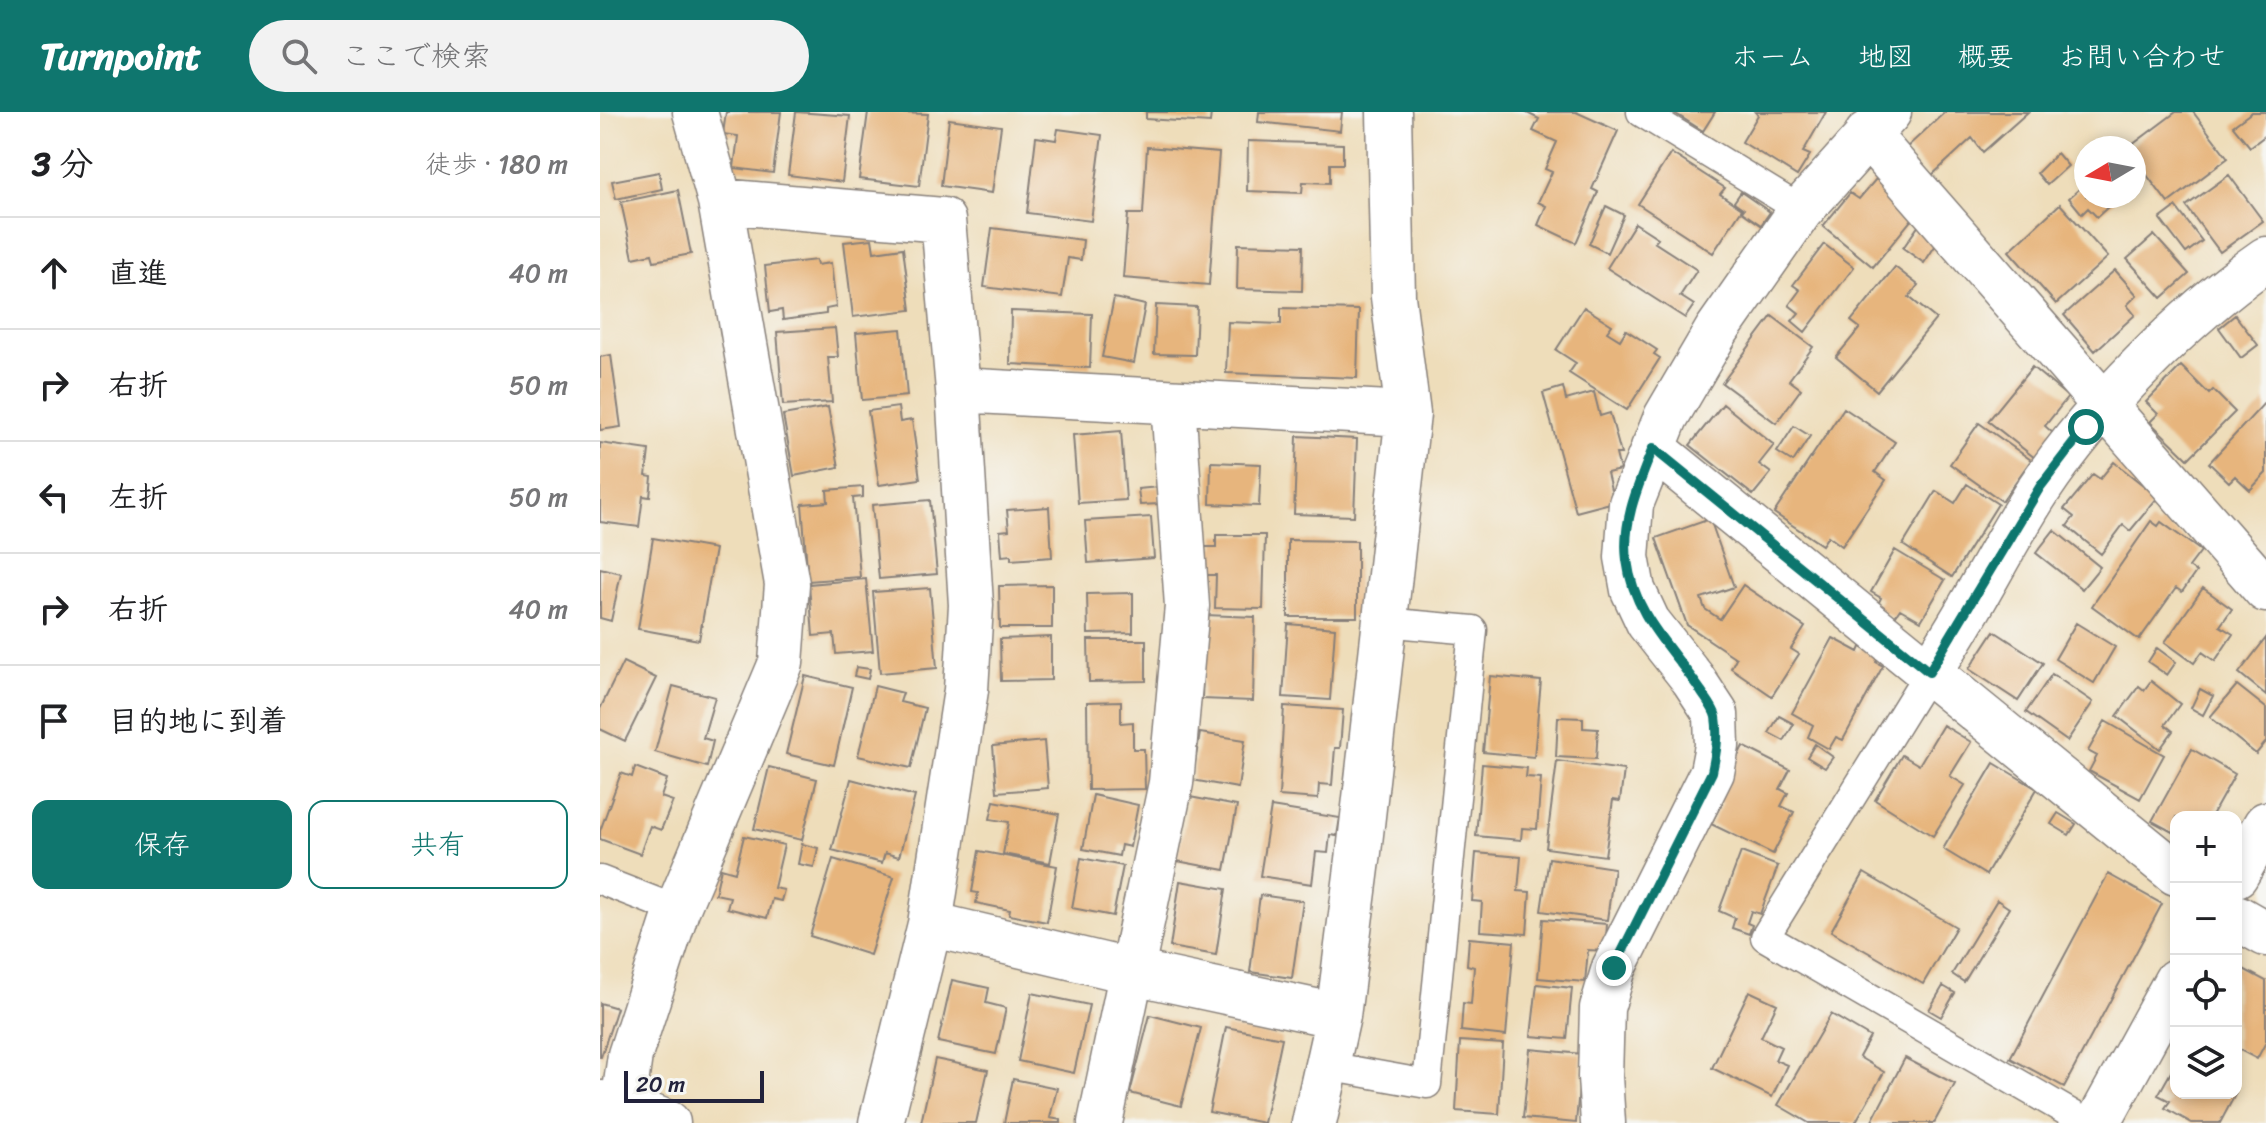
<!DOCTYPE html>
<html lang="ja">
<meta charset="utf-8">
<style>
:root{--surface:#fff;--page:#f2f2f2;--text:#202124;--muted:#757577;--line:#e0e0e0;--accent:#0f766e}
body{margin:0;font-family:Sriracha,"Klee One",sans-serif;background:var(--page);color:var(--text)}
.controls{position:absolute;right:24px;bottom:24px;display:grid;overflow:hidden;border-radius:16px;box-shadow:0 4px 12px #0003}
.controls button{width:72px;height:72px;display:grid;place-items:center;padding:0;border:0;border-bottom:2px solid var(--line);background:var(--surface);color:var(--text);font:40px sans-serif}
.compass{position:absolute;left:1474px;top:24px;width:72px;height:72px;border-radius:50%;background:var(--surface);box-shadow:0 4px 12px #0003;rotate:260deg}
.scale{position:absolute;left:24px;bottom:20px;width:140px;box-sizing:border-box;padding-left:8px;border:4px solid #22223b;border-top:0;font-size:22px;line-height:28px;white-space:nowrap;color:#22223b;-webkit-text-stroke:6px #f6f6f2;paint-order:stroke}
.stop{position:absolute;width:24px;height:24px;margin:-18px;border:6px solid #0f766e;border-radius:50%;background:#fff}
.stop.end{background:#0f766e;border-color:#fff;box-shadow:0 2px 8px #0008}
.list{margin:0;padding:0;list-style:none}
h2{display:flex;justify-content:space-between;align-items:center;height:104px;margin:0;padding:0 32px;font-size:34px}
h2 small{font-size:26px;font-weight:400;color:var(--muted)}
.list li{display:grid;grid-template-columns:52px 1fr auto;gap:24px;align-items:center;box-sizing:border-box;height:112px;padding:0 32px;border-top:2px solid var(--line)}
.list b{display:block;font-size:30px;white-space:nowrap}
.list em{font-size:26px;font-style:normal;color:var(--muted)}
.actions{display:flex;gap:16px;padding:24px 32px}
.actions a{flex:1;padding:18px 0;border:2px solid var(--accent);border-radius:16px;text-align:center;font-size:28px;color:var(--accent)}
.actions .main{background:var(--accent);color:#fff}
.icon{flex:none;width:44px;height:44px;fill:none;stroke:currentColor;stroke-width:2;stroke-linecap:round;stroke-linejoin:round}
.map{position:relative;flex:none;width:1666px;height:1011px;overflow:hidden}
header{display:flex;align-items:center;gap:48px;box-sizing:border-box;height:112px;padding:0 40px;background:var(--accent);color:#fff}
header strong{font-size:38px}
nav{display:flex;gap:44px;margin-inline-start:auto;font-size:28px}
.search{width:560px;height:72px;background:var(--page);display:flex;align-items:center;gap:20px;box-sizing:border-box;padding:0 28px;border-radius:44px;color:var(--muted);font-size:30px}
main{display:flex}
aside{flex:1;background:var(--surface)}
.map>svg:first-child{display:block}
</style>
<header>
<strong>Turnpoint</strong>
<div class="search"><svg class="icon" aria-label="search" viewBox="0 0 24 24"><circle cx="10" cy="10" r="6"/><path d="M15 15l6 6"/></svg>ここで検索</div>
<nav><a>ホーム</a><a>地図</a><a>概要</a><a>お問い合わせ</a></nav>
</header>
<main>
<aside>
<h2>3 分<small>徒歩 · 180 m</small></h2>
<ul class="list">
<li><svg class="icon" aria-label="ahead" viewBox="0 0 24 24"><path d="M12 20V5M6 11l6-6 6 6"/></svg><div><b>直進</b></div><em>40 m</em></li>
<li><svg class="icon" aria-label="right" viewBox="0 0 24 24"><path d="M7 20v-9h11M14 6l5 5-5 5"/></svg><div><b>右折</b></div><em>50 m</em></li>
<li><svg class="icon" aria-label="left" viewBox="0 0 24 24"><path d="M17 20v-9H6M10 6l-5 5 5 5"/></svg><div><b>左折</b></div><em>50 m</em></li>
<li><svg class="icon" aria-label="right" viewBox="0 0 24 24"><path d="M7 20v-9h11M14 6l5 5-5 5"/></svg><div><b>右折</b></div><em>40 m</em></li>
<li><svg class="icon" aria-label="arrive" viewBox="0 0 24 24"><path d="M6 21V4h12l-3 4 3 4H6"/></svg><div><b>目的地に到着</b></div></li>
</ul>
<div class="actions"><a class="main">保存</a><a>共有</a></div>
</aside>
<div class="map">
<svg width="1666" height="1011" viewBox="0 0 1666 1011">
<rect width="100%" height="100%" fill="#f6f6f2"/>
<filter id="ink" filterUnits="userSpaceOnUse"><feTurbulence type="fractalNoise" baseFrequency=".0125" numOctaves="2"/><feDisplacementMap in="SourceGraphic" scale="16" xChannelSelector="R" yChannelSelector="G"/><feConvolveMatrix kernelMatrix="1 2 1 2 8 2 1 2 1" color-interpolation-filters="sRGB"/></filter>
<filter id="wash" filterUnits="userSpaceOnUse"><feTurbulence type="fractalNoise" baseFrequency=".006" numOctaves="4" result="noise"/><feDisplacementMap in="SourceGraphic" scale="32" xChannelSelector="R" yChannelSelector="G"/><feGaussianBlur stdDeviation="1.8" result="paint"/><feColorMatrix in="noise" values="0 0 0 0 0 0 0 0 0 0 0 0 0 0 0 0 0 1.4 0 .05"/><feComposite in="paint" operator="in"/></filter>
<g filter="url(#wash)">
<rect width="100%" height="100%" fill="#eeddba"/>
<g id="blocks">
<path fill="#e7b57d" d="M126,0H181L173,61L134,56L138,24L123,22Z
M196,0L250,4L242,70L188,63Z
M268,0L328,2L319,74L259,67Z
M546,0H611L610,11L546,7Z
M659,0H742L740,19L658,10Z
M925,0H976L1018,19L992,77L998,80L976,131L938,113L946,94L938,90L952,60L945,57L957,30L933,19L939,7Z
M1073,0H1115L1103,19Z
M1155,0H1226L1203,40L1210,43L1197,64L1142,30L1158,3Z
M1345,0H1428L1383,40L1372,26L1331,64L1306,36Z
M1576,0H1593L1628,46L1568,91L1534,46V36H1528Z
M1652,0H1666V23L1650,35L1633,14Z
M349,7L401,14L392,81L341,74Z
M458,17L502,23L491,109L427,101L436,25L456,28Z
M648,29L743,32V52H730V71L703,70L702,81L647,79Z
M547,35L619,41L609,173L523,166L528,102H543Z
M1071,41L1125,76L1120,82L1142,97L1113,141L1038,92Z
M1457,41L1468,54L1447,73L1437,61Z
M59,60L62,77L16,87L12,69Z
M1629,63L1663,109L1620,140L1586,94Z
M1276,67L1317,101L1273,155L1223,114L1250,81L1259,87Z
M1486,71V84H1520L1497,105L1488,96L1482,102L1469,86Z
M78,78L91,142L54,149L52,142L33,146L21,90Z
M1141,80L1170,100L1161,113L1142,100L1144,97L1134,90Z
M1460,92L1508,145L1456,192L1409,139Z
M1006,94L1024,103L1007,141L989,132Z
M1576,95L1602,129L1586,141L1560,107Z
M1035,111L1058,126L1054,130L1097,158L1080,184L1094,193L1085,206L1007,156Z
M1319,113L1339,128L1324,151L1303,136Z
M392,116L483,128L481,148L468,146L462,185L384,175Z
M1554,123L1589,162L1562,186L1527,147Z
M272,127L274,140L303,136L311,198L253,205L244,130Z
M638,132L703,134L702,179L637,177Z
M1224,132L1254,155L1205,220L1192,209L1199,201L1189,193L1200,178L1193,173Z
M216,148L217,153L231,151L236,195L226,197V202L183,208L182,198L170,200L165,154Z
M1295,155L1318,173L1309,185L1336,207L1277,279L1236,245L1260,216L1251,209Z
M1515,158L1537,183L1527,193L1535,203L1495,239L1464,203Z
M514,186L545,193L534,251L502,245Z
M556,193L597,195L595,243L554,242Z
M984,195L1012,213L1007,220L1020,228L1026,218L1057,238L1054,242L1060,246L1027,298L969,261L976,251L956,238Z
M681,196L759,198L757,266L626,261L628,210L681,212Z
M411,199L492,202L490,256L410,252Z
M1635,203L1658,233L1641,246L1619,216Z
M1172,204L1213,235L1189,268L1201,277L1176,311L1122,271Z
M235,216L238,245H228L232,290L183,293L177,220Z
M301,217L307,284L262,288L256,221Z
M11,243L21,315L0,318V245Z
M1581,254L1609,282L1613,278L1635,300L1588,347L1550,310L1558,302L1546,290Z
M1432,255L1468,285L1445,314L1454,322L1435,346L1388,309Z
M963,275L966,288L994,280L1000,304L1010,301L1021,342H1016L1020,358L1007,361L1014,390L976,400L943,281Z
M1666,289V361L1650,378L1635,364L1629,370L1609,351Z
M1123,292L1174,333L1159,352L1171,361L1153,383L1090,333Z
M228,295L239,355L194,364L183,303Z
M298,295L300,310L312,308L320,367L279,373L268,299Z
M1244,296L1295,330L1275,360L1286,368L1242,434L1228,424L1222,433L1174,401Z
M1379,311L1431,348L1402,389L1350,352Z
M1194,314L1210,324L1193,350L1177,340Z
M521,319L526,388L478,391L473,323Z
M697,324L757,327L754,404L694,402Z
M0,331L49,338L46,364L52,365L50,385L43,384L39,415L0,410Z
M611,350L661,352L659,394L610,392Z
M1514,350L1558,385L1530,419L1523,413L1501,442L1467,414L1474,405L1464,397L1493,362L1500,367Z
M1367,372L1398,392L1352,465L1303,433L1336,379L1355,391Z
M263,375V385L253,386L260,465L208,469L202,392L228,390L227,378Z
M559,375V392L540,393L538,377Z
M330,388L337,462L279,467L272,393Z
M449,395L452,445L411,448V443L402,444L400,419L409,418L407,398Z
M551,405L554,446L488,451L485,409Z
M1110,407L1134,475L1101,486L1105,497L1120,507L1143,473L1205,515L1191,537L1199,542L1172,584L1131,556L1136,546L1087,513L1056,426Z
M1551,409L1558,414L1561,410L1601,439L1589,455L1596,460L1582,480L1576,476L1539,528L1492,494Z
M1454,418L1500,455L1482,477L1436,441Z
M616,423H665L663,497L615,496L616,463H603L604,435H616Z
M53,426L115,437L99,528L38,517Z
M688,428L757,429V505H688Z
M1295,438L1345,468L1321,509L1300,497L1294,506L1276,496L1281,486L1271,480Z
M0,456L21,461L11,509L0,506Z
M266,467L273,539L236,542L234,522L213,524L209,472Z
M452,473V516H400L399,474Z
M330,476L337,556L280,561L273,480Z
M1603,476L1632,497L1620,514L1633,522L1615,549L1602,540L1594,551L1565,530Z
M533,481V521L488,522L487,482Z
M605,503L655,505L653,589L602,587Z
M1476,511L1515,535L1494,571L1455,547Z
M688,512L735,516L730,588L683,585Z
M1394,519L1443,551L1418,589L1369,557Z
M451,525V568L401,569L400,527Z
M1233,526L1259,540L1261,535L1278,545L1276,550L1283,554L1243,628L1236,625L1229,637L1208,625L1213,613L1192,601Z
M1666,526V583L1639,561Z
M488,528H546V569L489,570Z
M1557,536L1576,550L1567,563L1548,550Z
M23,550L56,566L25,629L0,617V597Z
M256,555L270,557L268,567L254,564Z
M1452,562L1493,590L1467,629L1426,600Z
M205,564L252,575L234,653L186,642Z
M890,564L941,569L934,645L883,640Z
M1551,569L1580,592L1565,613L1573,619L1560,637L1517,604L1539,574L1544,578Z
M1637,573L1666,596V630L1656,642L1610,605Z
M73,574L115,585L103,626L113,629L107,655L55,640Z
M275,574L303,581L300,590L325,596L311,656L258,644Z
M1600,577L1613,584L1603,603L1591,596Z
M521,589V611L533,610V637H544L545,677L488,678L487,590Z
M684,594L743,598L740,636H735L732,673L719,672L718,687L679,684Z
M1179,604L1194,612L1184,629L1169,621Z
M958,605L983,606V616L998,617L996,647L956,645Z
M1505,609L1564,643L1540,687L1489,659L1497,644L1488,639Z
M1343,613L1371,630L1350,664L1365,673L1333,724L1275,688L1302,643L1319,653Z
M600,621L645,628L638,676L592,668Z
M444,629L448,676L397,680L393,634Z
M1215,632L1233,645L1225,656L1207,645Z
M1143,634L1190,658L1180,677L1188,681L1181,694L1194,700L1173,742L1111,712L1122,691L1116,688Z
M1592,637L1635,662L1611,705H1576V722L1552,709Z
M957,649L1024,658L1020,689L1013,688L1005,744L946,736Z
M1394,651L1437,677L1386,763L1343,737Z
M882,652L927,656L926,665L941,666L937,717L922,716L921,728L876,724Z
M35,655L67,667L61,685L73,689L61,718L50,714L40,742L0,727V719L21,661L32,665Z
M169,655L217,667L202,728L154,717Z
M251,667L315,684L299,745L285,741L282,751L232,738Z
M493,683L538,693L530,735L521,733L519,744L483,737Z
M590,685L637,694L625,758L577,749Z
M394,689L459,702L450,751L403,742L409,710L390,707Z
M671,695L740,706L737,724L730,723L728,741L716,740L712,772L660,764Z
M1458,701L1476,712L1469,723L1451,712Z
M144,724L184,733L174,776L184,778L181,789L172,787L167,806L127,796L130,785L115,782L121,756L135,760Z
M202,732L218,736L214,755L198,752Z
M379,739L457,754L447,810L409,803L410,798L376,791L378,781L372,780Z
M1141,740L1178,754L1160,802L1151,799L1147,811L1152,813L1149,822L1132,816L1135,806L1119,799Z
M876,741L921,745L918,779L930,780L927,822L880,819L882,790L872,789Z
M481,746L523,754L513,804L472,796Z
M949,746L1014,756L1007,808L941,799Z
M233,747L294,765L270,843L210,824Z
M1264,761L1356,815L1323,872L1231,819Z
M1508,762L1562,792L1464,975L1410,946Z
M580,769L626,777L616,843L570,835Z
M660,783L703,789L692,866L650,860Z
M1397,788L1409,796L1364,870L1352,862Z
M943,807L1007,812L1005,839L988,838L985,870L938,866Z
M869,826L914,830L906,924L861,919L863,891L871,892L874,855L867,853Z
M1636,853L1666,869V930L1657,947L1636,936Z
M352,868L389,876L386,891L406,896L396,942L338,930Z
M937,872L972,876L967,927L931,924Z
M1343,874L1355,881L1341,905L1329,898Z
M1149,879L1177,892L1161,925L1181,935L1175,948L1187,953L1172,985L1112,956Z
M432,881L489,893L474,961L418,949Z
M0,891L17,896L1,945H0Z
M1231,902L1270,925L1259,945L1284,960L1255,1011H1209L1178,993Z
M550,903L601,916L581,994L530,981Z
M626,915L682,926L664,1011L609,1000Z
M860,929L903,932L899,1002L856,999Z
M930,937L982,942L976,1011L923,1006Z
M1305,946L1355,972L1334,1011H1271Z
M335,947L388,958L376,1011H321Z
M1576,951V981H1636L1620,1011H1592L1565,996L1570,989L1558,983Z
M413,967L457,976L450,1006L461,1008V1011H404Z"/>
</g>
</g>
<g filter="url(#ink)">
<use href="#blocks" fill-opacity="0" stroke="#88807a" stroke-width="2"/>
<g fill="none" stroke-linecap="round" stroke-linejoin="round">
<g stroke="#88807a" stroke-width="31">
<path id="service" d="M1041,0L1201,98
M1329,560L1165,825L1487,1011
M0,768L77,798
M727,954L827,972L873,518L784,510"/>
</g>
<g stroke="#88807a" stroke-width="47">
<path id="minor" d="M1267,22L1666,478
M120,89L343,108L358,278L371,493L366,578L330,812L281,1011
M358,278L808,302
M1053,336L1576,761
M1329,560C1370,502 1400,436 1439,377C1493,296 1586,202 1666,147
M1636,805L1666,822
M330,812L533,860L738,904
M0,991L23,993L68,1011
M23,993L30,943L77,798L181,551L187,472L120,89L95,0
M500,1011L571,671L587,494L573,290
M714,1011L738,904L759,740L808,302L793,185L789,0
M1003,1011L1000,965L1002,896L1014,856L1112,660L1117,634L1116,602L1093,567L1048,510L1033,478L1027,445L1031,392L1066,305L1117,218L1201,98L1289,0"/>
</g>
<g stroke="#88807a" stroke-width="47">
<path id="tertiary" d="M1636,763L1666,712
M1498,1011L1576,869"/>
</g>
<use href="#service" stroke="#fff" stroke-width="28"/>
<use href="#minor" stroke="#fff" stroke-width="44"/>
<use href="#tertiary" stroke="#fff" stroke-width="44"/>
</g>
</g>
<g fill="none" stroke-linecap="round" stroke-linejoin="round" filter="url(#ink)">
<path stroke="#0f766e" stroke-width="10" d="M1014,856L1112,660C1116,641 1119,624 1116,605C1114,596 1106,587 1101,579C1071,535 1034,504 1027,448C1022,408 1039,372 1053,336L1329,560L1440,375L1486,315"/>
</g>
</svg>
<div class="controls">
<button>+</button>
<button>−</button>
<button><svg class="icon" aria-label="locate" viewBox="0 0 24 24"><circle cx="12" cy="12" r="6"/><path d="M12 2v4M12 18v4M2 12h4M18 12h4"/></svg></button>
<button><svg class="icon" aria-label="layers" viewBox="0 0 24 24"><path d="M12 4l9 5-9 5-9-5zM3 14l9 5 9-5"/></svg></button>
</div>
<svg class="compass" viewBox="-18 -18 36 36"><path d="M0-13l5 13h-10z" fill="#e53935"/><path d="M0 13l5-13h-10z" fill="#757577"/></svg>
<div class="scale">20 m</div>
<div class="stop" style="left:1486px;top:315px"></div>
<div class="stop end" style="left:1014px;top:856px"></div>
</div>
</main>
